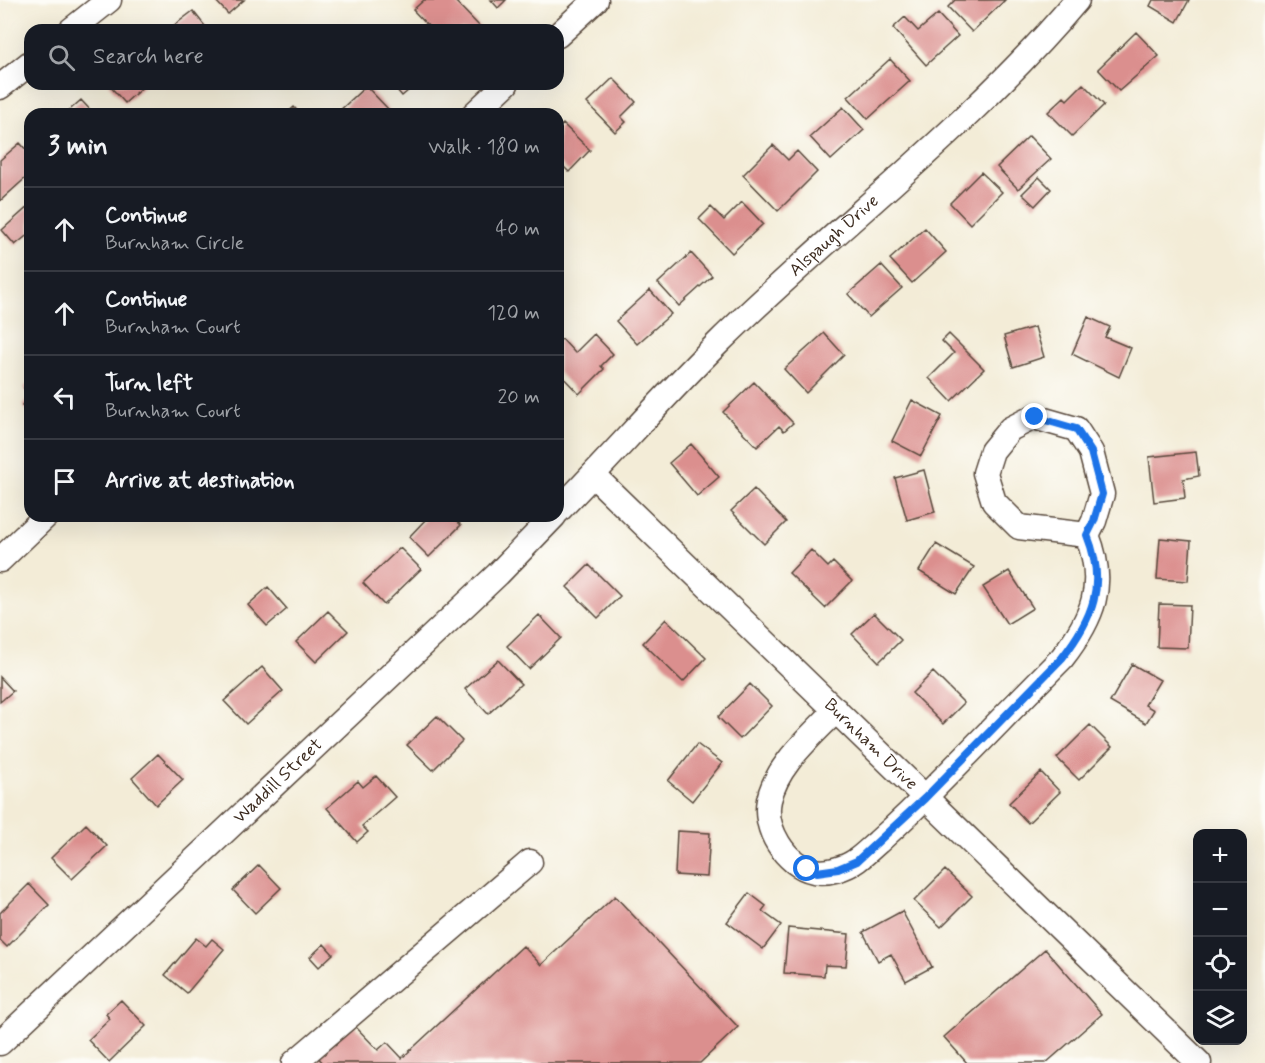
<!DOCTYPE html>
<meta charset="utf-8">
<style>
:root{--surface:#171b24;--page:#20242c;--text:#f1f3f6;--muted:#9ea1a6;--line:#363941}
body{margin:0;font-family:Mynerve,sans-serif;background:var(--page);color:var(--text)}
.controls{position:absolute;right:18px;bottom:18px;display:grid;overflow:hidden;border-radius:12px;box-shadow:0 6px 24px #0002}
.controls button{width:54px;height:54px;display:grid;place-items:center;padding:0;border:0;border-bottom:2px solid var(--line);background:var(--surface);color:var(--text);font:30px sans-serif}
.stop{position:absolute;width:18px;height:18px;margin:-14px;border:4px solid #1a73e8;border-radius:50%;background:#fff}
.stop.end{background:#1a73e8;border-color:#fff;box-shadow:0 2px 6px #0008}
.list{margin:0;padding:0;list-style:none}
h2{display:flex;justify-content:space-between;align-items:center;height:78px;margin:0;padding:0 24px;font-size:26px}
h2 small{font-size:20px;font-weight:400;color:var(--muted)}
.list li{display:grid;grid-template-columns:39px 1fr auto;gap:18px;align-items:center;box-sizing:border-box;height:84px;padding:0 24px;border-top:2px solid var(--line)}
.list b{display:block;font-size:22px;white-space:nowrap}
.list p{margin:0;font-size:20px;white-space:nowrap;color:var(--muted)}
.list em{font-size:20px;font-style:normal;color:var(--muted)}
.icon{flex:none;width:33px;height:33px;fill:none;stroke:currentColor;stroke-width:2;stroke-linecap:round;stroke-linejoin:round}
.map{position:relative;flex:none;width:1265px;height:1063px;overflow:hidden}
.search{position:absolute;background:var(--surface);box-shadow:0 6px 24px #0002;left:24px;top:24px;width:540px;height:66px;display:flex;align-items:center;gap:15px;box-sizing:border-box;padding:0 21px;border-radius:18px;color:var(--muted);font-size:22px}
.panel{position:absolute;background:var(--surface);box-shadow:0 6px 24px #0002;left:24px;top:108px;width:540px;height:414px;border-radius:18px}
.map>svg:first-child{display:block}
</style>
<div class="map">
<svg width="1265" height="1063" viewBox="0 0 1265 1063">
<rect width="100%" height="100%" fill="#fdfcf7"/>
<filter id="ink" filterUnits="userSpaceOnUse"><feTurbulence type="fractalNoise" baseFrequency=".0167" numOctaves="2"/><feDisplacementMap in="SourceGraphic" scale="12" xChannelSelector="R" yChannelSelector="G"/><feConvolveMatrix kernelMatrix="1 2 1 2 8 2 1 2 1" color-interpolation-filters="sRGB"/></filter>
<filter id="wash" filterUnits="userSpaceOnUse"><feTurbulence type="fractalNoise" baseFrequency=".008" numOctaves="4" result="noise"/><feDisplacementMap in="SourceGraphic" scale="24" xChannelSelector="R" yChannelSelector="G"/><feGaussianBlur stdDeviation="1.35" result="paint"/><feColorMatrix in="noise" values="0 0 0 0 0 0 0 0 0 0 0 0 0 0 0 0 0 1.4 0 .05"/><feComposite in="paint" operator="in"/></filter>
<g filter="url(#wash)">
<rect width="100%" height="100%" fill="#f3ecd7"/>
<g id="blocks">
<path fill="#db8f8e" d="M215,0H244L228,14Z
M424,0H454L483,30H432L413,10Z
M491,0H506L498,8Z
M955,0H1005L972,32L948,7Z
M1153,0H1189L1177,22L1150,6Z
M193,11L208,30H168Z
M938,14L958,36L926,65L893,28L905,17L918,31Z
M1136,32L1159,56L1119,91L1098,69Z
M890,59L910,81L868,119L848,97Z
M613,78L636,102L621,117L626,122L615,132L587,103Z
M108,84H146L125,103Z
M392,84H416L402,96Z
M1083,84L1104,105L1072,136L1048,112L1064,97L1067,100Z
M366,86L391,112L389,114H336Z
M81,100L94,114H65Z
M294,107L300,114H286Z
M843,107L864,130L831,160L810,137Z
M563,124L590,150L569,172L558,161V129Z
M1029,136L1051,159L1018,189L997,167Z
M20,143L30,154V174L0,201V160Z
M773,145L788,160L797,151L817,172L778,211L743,175Z
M981,172L1002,192L970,224L950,203Z
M1039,177L1051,189L1035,206L1022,194Z
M742,202L763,224L732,253L699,219L711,207L724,220Z
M30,205V233L15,245L2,230Z
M925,228L946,252L912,283L890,259Z
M691,253L712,276L679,306L658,283Z
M881,265L902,288L869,317L848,294Z
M650,290L671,314L637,344L616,321Z
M1088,317L1110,327L1105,337L1131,348L1119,377L1072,354Z
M1035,327L1044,357L1013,367L1004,336Z
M824,333L844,355L806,393L784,369Z
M594,334L613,354L601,366L604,369L579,394L558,372V342L562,339L575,353Z
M949,334L984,369L951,401L929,378L954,353L942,341Z
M30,382V394L24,388Z
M754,382L793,423L784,431L779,426L757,447L723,412Z
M30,397V413L22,405Z
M912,400L942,416L921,456L892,441Z
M691,444L719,477L697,496L669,463Z
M1196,452L1199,476L1183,479L1185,498L1154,502L1149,457Z
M924,470L935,512L907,520L895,478Z
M754,489L786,522L764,544L731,511Z
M425,516H451L461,525L429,557L409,537L427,518Z
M1160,538L1191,541L1188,581L1157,579Z
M936,544L974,567L956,594L919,571Z
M400,548L421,569L384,605L363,583Z
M811,550L828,567L833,562L852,581L825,608L789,573Z
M589,565L620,596L598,618L567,587Z
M1009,571L1033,608L1007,624L983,587Z
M268,587L287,609L267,626L248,605Z
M1159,604L1190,605L1188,648L1157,647Z
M328,611L348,631L316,662L296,642Z
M874,613L901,640L879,662L852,634Z
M539,615L561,638L529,669L507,646Z
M666,619L706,658L683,682L643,643Z
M498,660L521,684L488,714L465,689Z
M1132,664L1160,680L1145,705L1154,710L1146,723L1110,702Z
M262,667L283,691L246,724L224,701Z
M933,672L964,703L943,724L912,693Z
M0,677L13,691L0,702Z
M750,684L772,706L740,739L718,717Z
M437,716L462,741L433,770L407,745Z
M1090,725L1112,747L1079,780L1057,758Z
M697,744L722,763L692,801L668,781Z
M158,754L183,780L156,805L132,778Z
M1041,772L1060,792L1028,823L1009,803Z
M376,776L395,797L362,826L368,832L357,842L327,808L358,781L363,787Z
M86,824L107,846L72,879L51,858Z
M677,831L710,833L707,877L675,875Z
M259,865L281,888L255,913L233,890Z
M945,870L972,896L941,927L914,901Z
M29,884L49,905L7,947L0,940V913Z
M749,893L766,906L762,911L781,925L763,949L727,922Z
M615,896L738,1027L700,1063H323L317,1056L352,1023L378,1050L387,1042L402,1058L523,946L541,965Z
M902,911L932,967L906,981L891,954L878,961L863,932Z
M788,928L849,934L846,966L825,965L824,976L784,973Z
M196,938L206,946L212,939L224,949L187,993L165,975Z
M324,944L333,954L319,967L310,957Z
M1045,949L1102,1014L1046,1063H967L944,1037Z
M121,1000L146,1026L109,1062L88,1040L110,1019L106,1014Z"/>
</g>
</g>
<g filter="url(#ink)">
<use href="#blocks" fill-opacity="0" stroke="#57473a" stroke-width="1.5"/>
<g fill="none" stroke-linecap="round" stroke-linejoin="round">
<g stroke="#57473a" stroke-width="27">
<g id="minor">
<path d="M71,30L109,0"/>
<path d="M558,35L596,0"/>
<path d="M0,87L30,63"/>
<path d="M474,114L506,84"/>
<path id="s1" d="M593,475L1199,1063"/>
<path id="s2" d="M558,511C612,456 663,397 718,343C836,227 970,127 1077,0"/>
<path d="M0,560L46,516"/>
<path d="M836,710C812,736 777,764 769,800C763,828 785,865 814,871C827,874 846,868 857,860C864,855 871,848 878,842C898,824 918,805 937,785C979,743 1020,700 1062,658C1093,618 1107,585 1087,535L1094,521L1102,494L1091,452L1076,429L1034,417L1010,429L992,451L985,473L994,502L1019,527L1087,535"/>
<path id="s3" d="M0,1043L498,574L554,516"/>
<path d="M294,1063L530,862"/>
</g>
</g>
<use href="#minor" stroke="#fff" stroke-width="24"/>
</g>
</g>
<g fill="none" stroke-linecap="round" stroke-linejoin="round" filter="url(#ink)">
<path stroke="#1a73e8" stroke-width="8" d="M807,869L817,872L838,869L857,861L925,798L1062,658C1093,618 1107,585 1087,535L1094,521L1102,494L1091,452L1076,429L1035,417"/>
</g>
<g text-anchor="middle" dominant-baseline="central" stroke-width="5" stroke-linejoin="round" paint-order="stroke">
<g font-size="18" fill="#3b2a1e" stroke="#fdfcf7">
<text stroke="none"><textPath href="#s2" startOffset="390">Alspaugh Drive</textPath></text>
<text stroke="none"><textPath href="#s1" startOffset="387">Burnham Drive</textPath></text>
<text stroke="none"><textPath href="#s3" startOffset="382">Waddill Street</textPath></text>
</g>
</g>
</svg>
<div class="controls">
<button>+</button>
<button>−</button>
<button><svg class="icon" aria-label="locate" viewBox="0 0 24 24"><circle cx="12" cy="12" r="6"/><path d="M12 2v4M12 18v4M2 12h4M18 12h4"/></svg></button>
<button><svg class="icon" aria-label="layers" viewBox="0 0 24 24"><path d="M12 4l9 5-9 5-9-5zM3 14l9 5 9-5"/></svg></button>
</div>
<div class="stop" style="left:807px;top:869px"></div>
<div class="stop end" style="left:1035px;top:417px"></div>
<div class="search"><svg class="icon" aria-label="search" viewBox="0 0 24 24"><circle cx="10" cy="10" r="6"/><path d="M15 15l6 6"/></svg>Search here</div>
<section class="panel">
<h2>3 min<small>Walk · 180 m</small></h2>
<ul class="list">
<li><svg class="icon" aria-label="ahead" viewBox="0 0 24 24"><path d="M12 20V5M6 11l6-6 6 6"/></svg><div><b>Continue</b><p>Burnham Circle</p></div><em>40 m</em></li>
<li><svg class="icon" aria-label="ahead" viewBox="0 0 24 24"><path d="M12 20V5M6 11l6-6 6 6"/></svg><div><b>Continue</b><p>Burnham Court</p></div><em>120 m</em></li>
<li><svg class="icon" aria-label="left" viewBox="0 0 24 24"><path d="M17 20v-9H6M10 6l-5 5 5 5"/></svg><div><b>Turn left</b><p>Burnham Court</p></div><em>20 m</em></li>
<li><svg class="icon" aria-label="arrive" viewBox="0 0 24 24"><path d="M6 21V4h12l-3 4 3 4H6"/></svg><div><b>Arrive at destination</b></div></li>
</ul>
</section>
</div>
